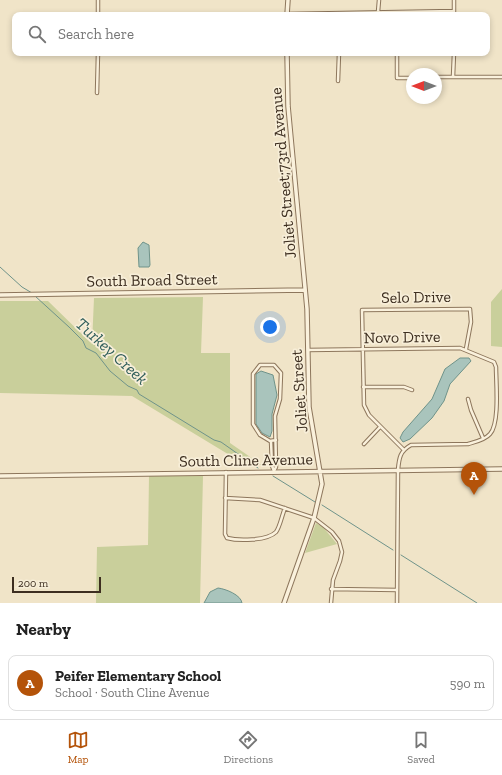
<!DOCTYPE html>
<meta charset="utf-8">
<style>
:root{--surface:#fff;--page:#f6f6f6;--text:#222;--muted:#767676;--line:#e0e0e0;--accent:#b45309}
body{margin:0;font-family:"Zilla Slab",serif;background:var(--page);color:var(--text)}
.compass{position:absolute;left:406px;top:68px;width:36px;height:36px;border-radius:50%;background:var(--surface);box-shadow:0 2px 6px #0003;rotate:270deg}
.scale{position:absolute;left:12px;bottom:10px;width:89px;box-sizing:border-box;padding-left:4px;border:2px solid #3d2e20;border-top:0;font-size:11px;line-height:14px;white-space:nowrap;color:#3d2e20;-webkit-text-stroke:3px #f7eed8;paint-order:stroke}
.you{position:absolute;left:270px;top:327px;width:14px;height:14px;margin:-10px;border:3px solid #fff;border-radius:50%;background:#1a73e8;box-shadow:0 0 0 6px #1a73e833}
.badge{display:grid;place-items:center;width:26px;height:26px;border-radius:50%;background:var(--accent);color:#fff;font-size:13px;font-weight:700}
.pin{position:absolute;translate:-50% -33px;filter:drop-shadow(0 1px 2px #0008)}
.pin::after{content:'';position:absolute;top:21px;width:14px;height:12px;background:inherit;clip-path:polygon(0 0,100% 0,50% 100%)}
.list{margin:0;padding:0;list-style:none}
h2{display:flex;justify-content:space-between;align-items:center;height:52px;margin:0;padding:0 16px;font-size:17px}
h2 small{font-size:13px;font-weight:400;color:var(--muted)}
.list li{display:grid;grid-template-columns:26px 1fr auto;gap:12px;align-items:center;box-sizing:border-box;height:56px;margin:0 8px 8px;padding:0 8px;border:1px solid var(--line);border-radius:8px}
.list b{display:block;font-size:15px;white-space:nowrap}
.list p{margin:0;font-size:13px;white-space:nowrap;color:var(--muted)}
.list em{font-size:13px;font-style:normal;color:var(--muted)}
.icon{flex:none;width:22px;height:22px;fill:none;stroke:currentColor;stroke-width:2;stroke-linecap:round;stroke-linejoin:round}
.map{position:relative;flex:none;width:502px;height:603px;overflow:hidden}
.search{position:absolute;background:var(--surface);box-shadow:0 2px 6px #0003;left:12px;right:12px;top:12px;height:44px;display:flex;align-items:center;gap:10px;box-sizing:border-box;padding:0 14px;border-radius:8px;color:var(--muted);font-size:15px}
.sheet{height:116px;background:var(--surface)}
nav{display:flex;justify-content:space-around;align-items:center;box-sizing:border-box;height:56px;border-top:1px solid var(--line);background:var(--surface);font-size:11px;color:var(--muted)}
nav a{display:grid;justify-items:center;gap:2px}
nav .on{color:var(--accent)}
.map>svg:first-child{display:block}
</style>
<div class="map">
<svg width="502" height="603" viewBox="0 0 502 603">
<rect width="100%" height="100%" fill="#f0e4c8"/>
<path fill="#c9cf9b" d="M502,289V347L491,346V302Z
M203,297L201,353H230V443L262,465H246L132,396L0,393V301H48L92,344L94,298Z
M149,476H203L200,603H96L97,547L148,545Z
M316,523L323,527L337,544L305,553Z"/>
<path fill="#a9c4bc" stroke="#6f938a" d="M143,242L149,245L150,265L149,267H139L138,248Z
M460,358H469L471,361L450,384L444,401L432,418L410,439L403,442L400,438L403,432L432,399L445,369Z
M261,371L273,375L277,395L272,414V431L270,437L262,433L256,424V374Z
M218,588C226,589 241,595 242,603H204L210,592Z"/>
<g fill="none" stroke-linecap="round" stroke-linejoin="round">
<path stroke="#6f938a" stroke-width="1" d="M0,267L22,287L32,293
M35,296L69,327L83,341L86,348L96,353L110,371L128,386L137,390L139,394L214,440L221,442L258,468
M273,476L315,502
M322,505L393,550
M401,555L477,603"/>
<g stroke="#8d765c" stroke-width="4.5">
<path id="minor" d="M98,0V15
M378,12L379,0
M287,14L454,11
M454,15V0
M397,53V78H412
M436,77H502
M453,77L454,53
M338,81L339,53
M97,93L98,53
M308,350L460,348L494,362L496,367C496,382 500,423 490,434C485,440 475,442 468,444L411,445C400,451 399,458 398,470L397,603
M363,387H404L412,390
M468,399L471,410L483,438
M271,441L272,466L274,471
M364,444L380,427
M403,449L369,415L364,405L362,310L470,309L471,322L466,349
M274,471L276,467L275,416L280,399L281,373L274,365H260L253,374V424L260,435L270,441L276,440
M226,472L225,534L227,538C238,541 267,541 276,532C280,527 282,515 285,508
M225,498L260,500L314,518L332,532L339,541L342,552L340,561L333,580L331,603
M331,589L397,590"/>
</g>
<g stroke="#8d765c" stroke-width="5.5">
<path id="tertiary" d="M287,15L288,0
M0,295L305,290
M0,476L502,469
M284,603L314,518L322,484L309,407L307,309L288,106L287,53"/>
</g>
<use href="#minor" stroke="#faf1dc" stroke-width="2.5"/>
<use href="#tertiary" stroke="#faf1dc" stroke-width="3.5"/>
</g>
<g text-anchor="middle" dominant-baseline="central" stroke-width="3.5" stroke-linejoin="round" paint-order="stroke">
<g font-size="16" fill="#3d2e20" stroke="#f7eed8">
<text transform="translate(283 173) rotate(-95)">Joliet Street;73rd Avenue</text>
<text transform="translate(152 280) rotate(-1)">South Broad Street</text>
<text transform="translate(416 297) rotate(-1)">Selo Drive</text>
<text transform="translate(402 337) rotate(-1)">Novo Drive</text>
<text transform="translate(299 391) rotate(-94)">Joliet Street</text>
<text transform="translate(246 460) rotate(-1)">South Cline Avenue</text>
</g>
<g font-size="17" font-style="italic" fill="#2f5d5a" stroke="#f7eed8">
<text transform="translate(112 351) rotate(42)">Turkey Creek</text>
</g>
</g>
</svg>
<svg class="compass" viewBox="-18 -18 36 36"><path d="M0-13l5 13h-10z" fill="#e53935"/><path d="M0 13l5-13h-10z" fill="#767676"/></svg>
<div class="scale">200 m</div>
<div class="you"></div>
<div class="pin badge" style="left:474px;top:495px">A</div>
<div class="search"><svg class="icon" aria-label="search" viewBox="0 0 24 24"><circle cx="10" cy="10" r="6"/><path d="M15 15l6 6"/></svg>Search here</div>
</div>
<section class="sheet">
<h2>Nearby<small></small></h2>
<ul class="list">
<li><span class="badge">A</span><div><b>Peifer Elementary School</b><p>School · South Cline Avenue</p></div><em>590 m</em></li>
</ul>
</section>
<nav>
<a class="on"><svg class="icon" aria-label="map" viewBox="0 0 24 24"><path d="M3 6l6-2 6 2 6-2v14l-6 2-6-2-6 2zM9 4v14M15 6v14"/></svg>Map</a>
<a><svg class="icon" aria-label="directions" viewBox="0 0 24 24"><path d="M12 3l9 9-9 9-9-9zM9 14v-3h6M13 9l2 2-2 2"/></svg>Directions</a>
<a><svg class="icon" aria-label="saved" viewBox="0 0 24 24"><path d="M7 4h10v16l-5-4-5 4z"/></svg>Saved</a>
</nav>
